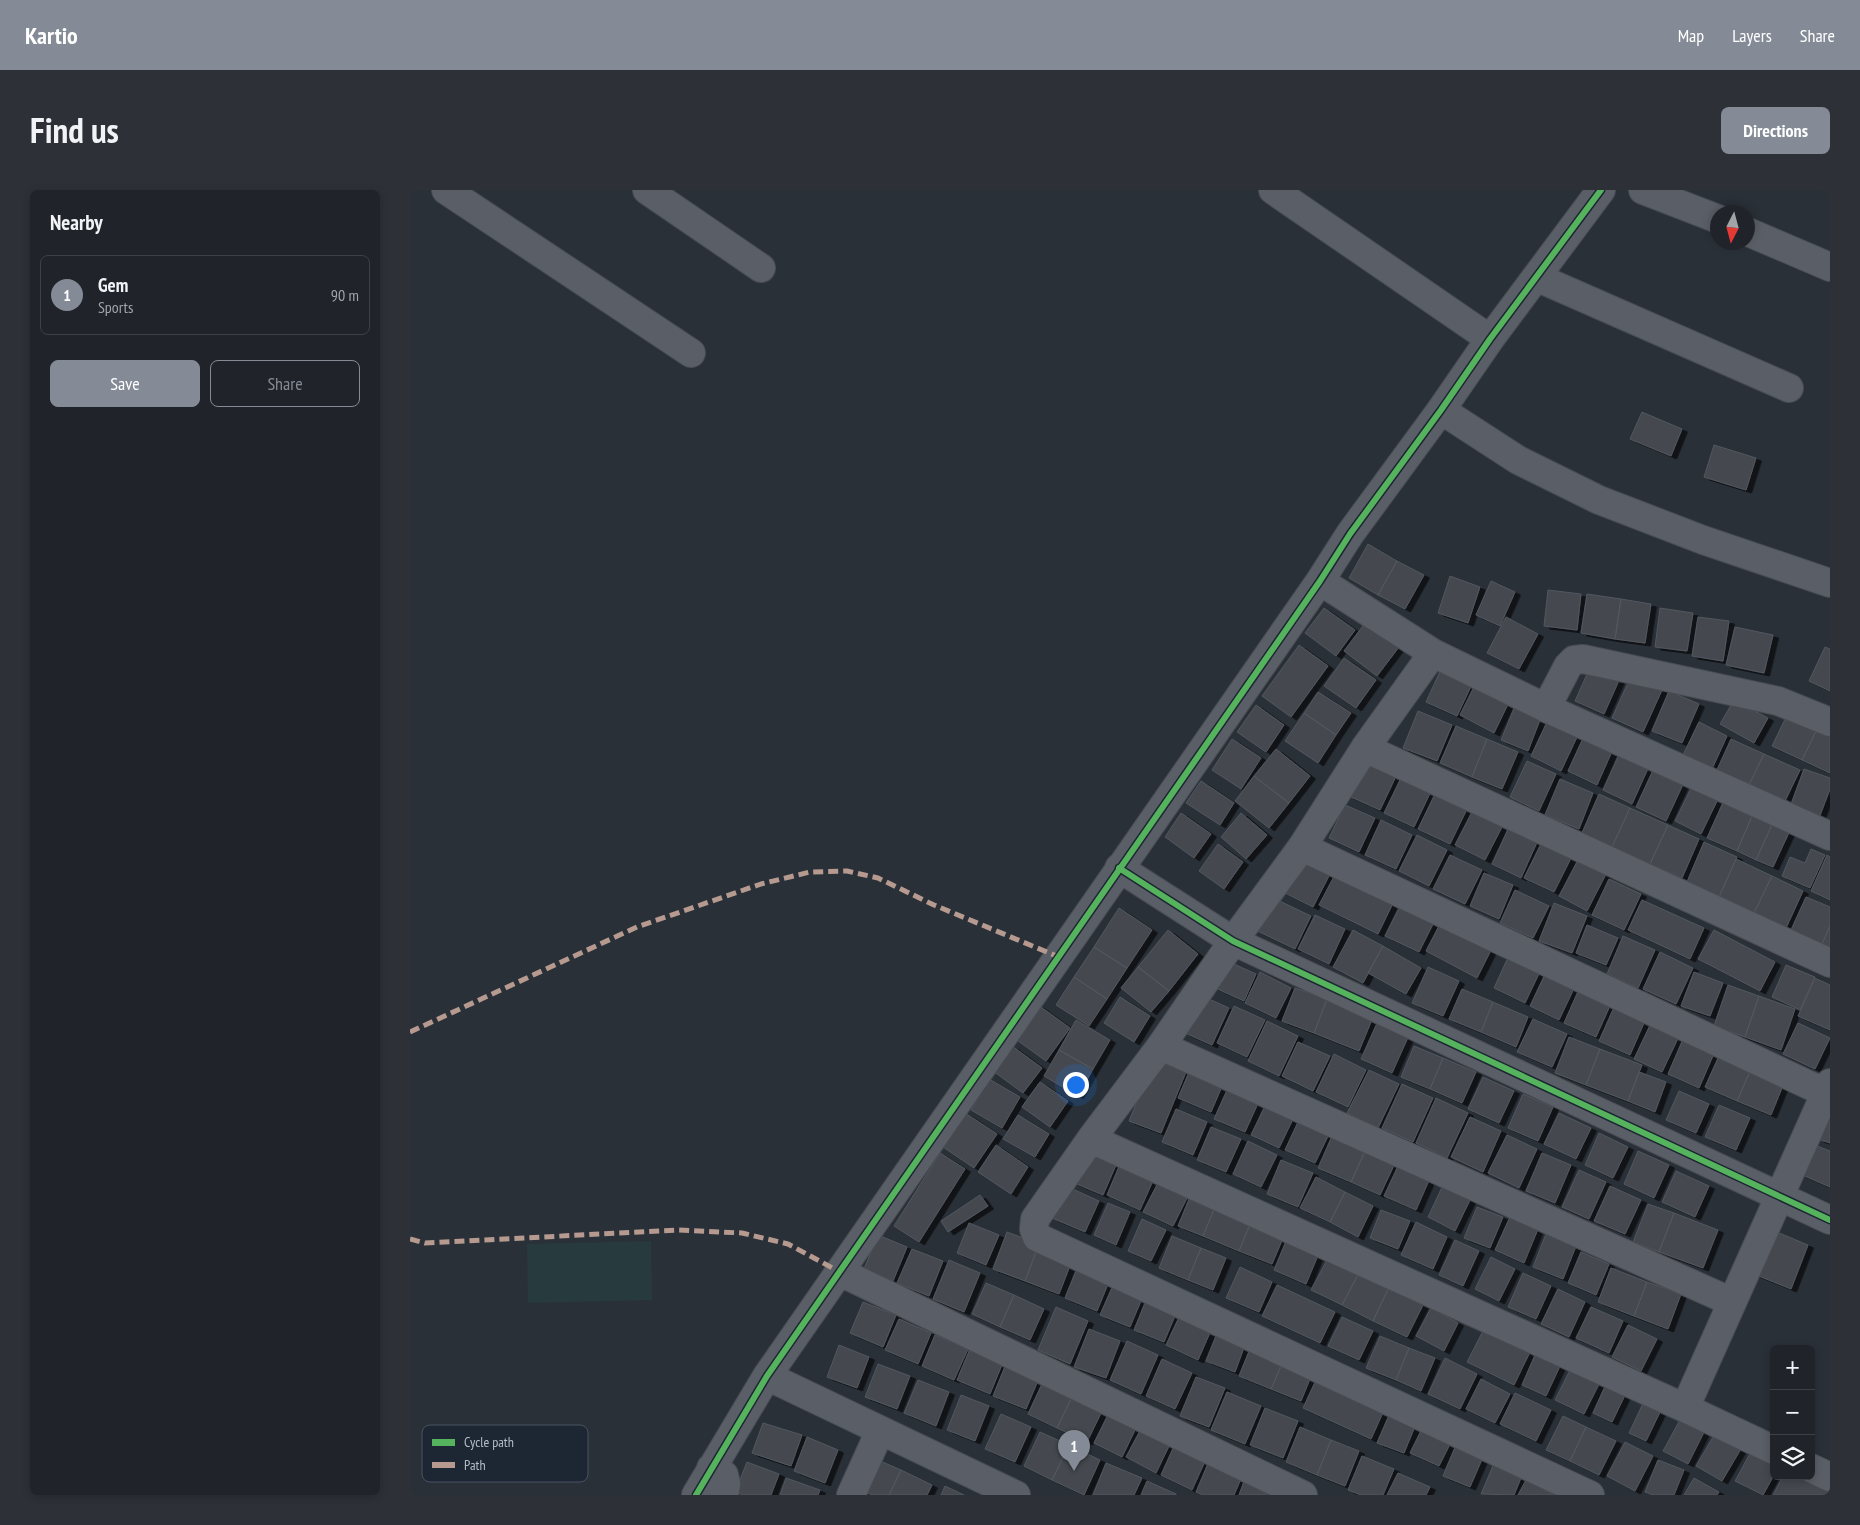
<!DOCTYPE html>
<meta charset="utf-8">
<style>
:root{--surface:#20242a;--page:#2d3036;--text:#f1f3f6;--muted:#a2a4a8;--line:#3d4147;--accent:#848b96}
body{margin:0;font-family:"PT Sans Narrow",sans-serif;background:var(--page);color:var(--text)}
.controls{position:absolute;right:15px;bottom:15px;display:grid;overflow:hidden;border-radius:8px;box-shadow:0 2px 8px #0003}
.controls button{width:45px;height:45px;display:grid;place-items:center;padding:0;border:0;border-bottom:1px solid var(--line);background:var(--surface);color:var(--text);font:25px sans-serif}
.compass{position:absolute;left:1300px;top:15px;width:45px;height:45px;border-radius:50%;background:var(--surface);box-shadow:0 2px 8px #0003;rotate:186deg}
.you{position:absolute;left:665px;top:894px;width:18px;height:18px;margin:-12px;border:4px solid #fff;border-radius:50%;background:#1a73e8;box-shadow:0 0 0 8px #1a73e833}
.badge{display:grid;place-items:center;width:32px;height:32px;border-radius:50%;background:var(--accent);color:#fff;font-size:16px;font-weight:700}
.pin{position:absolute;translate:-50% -41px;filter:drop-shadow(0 1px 2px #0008)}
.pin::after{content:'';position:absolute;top:26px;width:18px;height:15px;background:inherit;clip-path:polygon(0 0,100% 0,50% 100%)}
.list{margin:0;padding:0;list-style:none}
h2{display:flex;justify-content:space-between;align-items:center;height:65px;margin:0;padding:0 20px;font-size:21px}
h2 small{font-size:16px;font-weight:400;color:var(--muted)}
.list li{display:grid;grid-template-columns:32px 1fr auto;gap:15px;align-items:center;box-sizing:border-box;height:80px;margin:0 10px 10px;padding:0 10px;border:1px solid var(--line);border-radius:8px}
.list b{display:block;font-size:19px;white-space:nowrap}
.list p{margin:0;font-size:16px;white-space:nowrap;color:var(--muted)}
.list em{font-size:16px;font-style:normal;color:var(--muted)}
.actions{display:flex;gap:10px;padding:15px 20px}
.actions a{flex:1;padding:11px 0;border:1px solid var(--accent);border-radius:8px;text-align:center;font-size:18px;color:var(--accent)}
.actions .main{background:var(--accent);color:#fff}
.icon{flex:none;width:28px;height:28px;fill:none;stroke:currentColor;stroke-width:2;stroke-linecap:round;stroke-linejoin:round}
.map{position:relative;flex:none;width:1420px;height:1305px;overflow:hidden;border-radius:8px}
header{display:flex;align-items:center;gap:30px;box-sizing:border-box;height:70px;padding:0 25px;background:var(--accent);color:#fff}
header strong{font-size:24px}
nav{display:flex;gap:28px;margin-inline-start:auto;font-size:18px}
.intro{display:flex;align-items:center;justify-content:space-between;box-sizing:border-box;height:120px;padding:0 30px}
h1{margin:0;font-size:35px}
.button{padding:12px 22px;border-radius:8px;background:var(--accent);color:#fff;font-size:18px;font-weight:700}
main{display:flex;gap:30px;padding:0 30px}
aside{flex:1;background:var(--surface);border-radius:8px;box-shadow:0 2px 8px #0003}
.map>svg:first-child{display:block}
</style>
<header>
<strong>Kartio</strong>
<nav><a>Map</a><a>Layers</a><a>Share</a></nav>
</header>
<div class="intro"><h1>Find us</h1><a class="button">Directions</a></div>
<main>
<aside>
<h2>Nearby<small></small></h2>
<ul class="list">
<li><span class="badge">1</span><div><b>Gem</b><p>Sports</p></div><em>90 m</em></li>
</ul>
<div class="actions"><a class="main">Save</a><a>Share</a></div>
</aside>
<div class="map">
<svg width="1420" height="1305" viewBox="0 0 1420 1305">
<defs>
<filter id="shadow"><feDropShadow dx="5.5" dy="3" stdDeviation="0" flood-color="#0009"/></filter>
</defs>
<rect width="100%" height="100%" fill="#2a3038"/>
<path fill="#273a3e" d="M241,1051L242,1110L118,1113L117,1054Z"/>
<path fill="#444950" stroke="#52575f" filter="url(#shadow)" d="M1232,222L1272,239L1261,266L1220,249Z
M1304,255L1346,268L1336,300L1294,287Z
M958,354L987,371L968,405L939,388Z
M987,371L1014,385L995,419L968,405Z
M1040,386L1070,397L1058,433L1028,423Z
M1081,391L1105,402L1090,436L1066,425Z
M1138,400L1171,404L1167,440L1134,436Z
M1177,404L1211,409L1205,449L1171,443Z
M1211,409L1241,414L1235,453L1205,449Z
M914,418L945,440L926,466L895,443Z
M1250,418L1283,423L1277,461L1245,457Z
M1096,427L1128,444L1109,479L1077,463Z
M1288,427L1319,431L1313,471L1282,466Z
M959,428L992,453L967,486L934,461Z
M1325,437L1363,445L1354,483L1316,475Z
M889,455L918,476L881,527L852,506Z
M1415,457L1420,459V501L1399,491Z
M934,468L966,490L946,518L914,496Z
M1181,475L1210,488L1194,524L1165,511Z
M1032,477L1063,492L1047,526L1016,512Z
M1221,486L1252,500L1233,542L1202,528Z
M1067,491L1101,508L1084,543L1050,525Z
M1259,501L1289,514L1272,553L1242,541Z
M908,502L941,523L926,545L894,523Z
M1324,510L1358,528L1344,553L1310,534Z
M1107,511L1133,522L1118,561L1091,550Z
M846,515L874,535L856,562L827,542Z
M1380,519L1410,533L1392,570L1362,556Z
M1008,521L1042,535L1027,571L993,558Z
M894,523L926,545L908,573L875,551Z
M1138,530L1168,545L1151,581L1121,566Z
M1289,532L1317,546L1302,579L1273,565Z
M1410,533L1420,538V583L1392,570Z
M1046,536L1077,549L1062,587L1030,573Z
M1175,544L1204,557L1187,595L1158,581Z
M822,549L851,568L831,599L802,580Z
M1077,549L1108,562L1092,599L1062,587Z
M1321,549L1354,564L1339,595L1307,580Z
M866,559L900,586L879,613L844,586Z
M1211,560L1240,574L1222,614L1193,600Z
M1354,564L1390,580L1375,611L1339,595Z
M957,568L988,582L970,620L939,606Z
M1117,571L1146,584L1129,621L1100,607Z
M1245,576L1275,590L1256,631L1226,617Z
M1394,579L1420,588V599L1409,628L1380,617Z
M844,586L879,613L859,638L825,611Z
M992,586L1022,599L1004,637L974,623Z
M1150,589L1183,603L1169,639L1135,625Z
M791,591L824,613L810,635L776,613Z
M1284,592L1310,605L1291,644L1265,631Z
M1026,602L1058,617L1040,654L1008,639Z
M1189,604L1220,618L1202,657L1172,643Z
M1316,606L1345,619L1327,661L1297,648Z
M935,615L965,628L949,662L919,648Z
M1064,618L1094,633L1075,670L1045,655Z
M1220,618L1258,635L1240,674L1202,657Z
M1345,619L1365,628L1346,670L1327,661Z
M771,623L801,644L784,668L755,647Z
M831,623L857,645L836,669L811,647Z
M1365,628L1382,636L1363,677L1346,670Z
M971,630L1002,645L986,679L955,665Z
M1258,635L1289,649L1272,688L1240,674Z
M1099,637L1128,650L1111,688L1082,674Z
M1007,645L1037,660L1019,696L989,681Z
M1132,652L1162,666L1144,702L1114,688Z
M1294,652L1327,667L1309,707L1277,692Z
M808,654L833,672L814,699L789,681Z
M1401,659L1415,665L1400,698L1372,686L1380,667L1395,673Z
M890,664L922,680L903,717L871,701Z
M1040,665L1072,680L1055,714L1023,699Z
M1417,665L1420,667V710L1401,701Z
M1326,669L1362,686L1344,723L1309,707Z
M1168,670L1196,684L1177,721L1149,706Z
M927,681L985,709L968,744L909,715Z
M1074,683L1103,695L1089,729L1060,716Z
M1362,686L1393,701L1376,738L1344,723Z
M1199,689L1231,704L1214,740L1182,725Z
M1105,700L1139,716L1123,748L1090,733Z
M859,706L901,726L885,759L843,739Z
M1396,707L1420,717V736L1412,754L1381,740Z
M1232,710L1294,738L1280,769L1218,740Z
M992,712L1026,728L1009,762L975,746Z
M1144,713L1177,726L1162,763L1129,751Z
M709,718L742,740L717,778L684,757Z
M905,725L935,739L919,774L888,759Z
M1032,730L1083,756L1067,788L1016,761Z
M1177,735L1208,748L1196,775L1166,763Z
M1420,736V757L1412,754Z
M758,740L788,764L759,801L728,777Z
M943,740L973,756L953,793L923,777Z
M1304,740L1365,772L1350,801L1288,769Z
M1213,746L1245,760L1228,798L1197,784Z
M973,756L1011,778L996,804L958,783Z
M684,757L717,778L697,809L664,787Z
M1101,761L1133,775L1115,813L1084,798Z
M1250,762L1283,778L1266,814L1233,799Z
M813,769L846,784L834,811L801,796Z
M1376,775L1405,787L1390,820L1362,807Z
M728,777L759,801L741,822L711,798Z
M1018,777L1049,791L1033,826L1002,813Z
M1138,778L1167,792L1149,830L1120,816Z
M850,782L881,798L866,828L835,813Z
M1284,782L1313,793L1300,826L1271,816Z
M664,787L697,809L679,836L646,815Z
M1405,788L1420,795V840L1388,826Z
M1171,795L1203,809L1186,847L1154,833Z
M1318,795L1349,806L1335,847L1304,836Z
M885,798L917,809L904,843L872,831Z
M1052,799L1083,812L1071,842L1039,829Z
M790,805L819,818L802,855L773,842Z
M1349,806L1385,819L1371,860L1335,847Z
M710,807L740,826L724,852L694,833Z
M917,809L963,827L949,861L904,843Z
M1083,812L1118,827L1106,857L1071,842Z
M1206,813L1237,826L1220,865L1189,851Z
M628,815L660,838L636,871L604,848Z
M824,816L855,830L837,867L807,853Z
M1123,829L1157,844L1142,877L1107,862Z
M1243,829L1271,842L1252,882L1224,869Z
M666,830L700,850L683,879L649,860Z
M857,831L888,846L869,886L838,871Z
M968,831L999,845L982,883L951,869Z
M1388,833L1420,848L1405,879L1373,864Z
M1159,847L1190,859L1176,895L1145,883Z
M1274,847L1305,861L1289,898L1258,884Z
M888,852L920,866L903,901L872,886Z
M602,856L632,878L613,903L583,881Z
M1004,856L1033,868L1020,899L991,887Z
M1190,859L1232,875L1218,911L1176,895Z
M649,860L683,879L668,906L634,886Z
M924,864L956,880L938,917L906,902Z
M1309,866L1341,879L1327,911L1295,897Z
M1033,868L1066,882L1052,913L1020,899Z
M744,870L776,882L751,943L719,931Z
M1341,879L1374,893L1361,925L1327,911Z
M780,880L813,894L801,922L768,908Z
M959,880L989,894L968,938L937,923Z
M1229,882L1256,892L1245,922L1218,911Z
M1073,887L1104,901L1089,933L1058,919Z
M579,889L610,907L592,938L561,920Z
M630,892L658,911L640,937L612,917Z
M992,894L1023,908L1003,952L972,938Z
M818,898L849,911L835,942L804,929Z
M1269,901L1299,914L1286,943L1256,930Z
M1113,904L1143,917L1128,951L1098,938Z
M1026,908L1058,923L1037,968L1006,953Z
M857,912L885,925L869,958L841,945Z
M1309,915L1340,928L1326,960L1295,947Z
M766,919L797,932L783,965L752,952Z
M1420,920V953L1408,949Z
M555,923L587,944L564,978L533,957Z
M1149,923L1181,938L1166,969L1134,954Z
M608,925L639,944L625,967L593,949Z
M1060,927L1091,941L1073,982L1041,967Z
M889,930L919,944L905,973L875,960Z
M801,937L831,949L816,982L787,970Z
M1189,943L1218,957L1203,988L1175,975Z
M923,944L956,959L941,992L908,978Z
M1097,945L1127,959L1109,998L1078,983Z
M838,951L867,965L851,997L823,984Z
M1402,954L1420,961V997L1390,984Z
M586,955L618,977L601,1004L568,982Z
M956,959L986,971L970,1005L941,992Z
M1228,961L1259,975L1244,1008L1214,994Z
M674,962L706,975L693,1005L662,992Z
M530,963L555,979L509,1052L484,1036Z
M1132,963L1161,975L1145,1013L1116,1001Z
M871,970L903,983L888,1017L857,1004Z
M711,972L745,986L730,1020L697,1005Z
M989,974L1020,988L1006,1020L974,1006Z
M1169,980L1196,992L1179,1029L1152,1017Z
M1266,981L1299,996L1285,1027L1252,1012Z
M752,985L781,1000L763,1036L733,1022Z
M906,987L935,1002L920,1032L890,1018Z
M1033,995L1061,1008L1045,1041L1018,1027Z
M656,996L689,1011L675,1042L642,1028Z
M1200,996L1231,1010L1215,1044L1184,1031Z
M782,1002L807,1012L793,1046L768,1036Z
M935,1002L963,1016L948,1047L920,1032Z
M570,1005L578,1016L538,1042L531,1031Z
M807,1012L843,1027L829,1061L793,1046Z
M698,1013L720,1022L706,1055L684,1045Z
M1238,1014L1264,1023L1249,1062L1223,1052Z
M1067,1017L1093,1027L1080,1058L1054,1048Z
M971,1020L1000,1031L988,1059L960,1048Z
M1264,1023L1308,1040L1293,1078L1249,1062Z
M843,1027L876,1041L862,1074L829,1061Z
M1100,1027L1128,1039L1114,1073L1085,1060Z
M732,1029L756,1040L741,1071L718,1061Z
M1006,1032L1037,1047L1023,1079L991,1065Z
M559,1033L589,1045L576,1075L547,1063Z
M1362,1040L1398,1055L1381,1099L1344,1084Z
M597,1042L629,1054L615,1091L583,1079Z
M1136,1044L1166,1056L1153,1089L1123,1077Z
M468,1045L497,1057L483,1091L454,1079Z
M762,1046L791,1058L778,1090L749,1078Z
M877,1049L909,1063L896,1094L864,1080Z
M1045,1050L1069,1061L1053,1096L1029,1085Z
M629,1054L663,1068L649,1104L615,1091Z
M791,1058L816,1068L803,1100L778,1090Z
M502,1059L533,1071L519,1106L487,1093Z
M1171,1062L1199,1074L1186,1105L1158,1093Z
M919,1066L950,1081L932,1115L901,1100Z
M1081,1067L1105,1079L1089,1111L1065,1099Z
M539,1070L570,1083L554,1122L523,1109Z
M668,1076L700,1089L687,1121L655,1108Z
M830,1077L862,1092L849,1122L816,1108Z
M1201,1078L1237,1092L1224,1126L1188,1112Z
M950,1081L980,1095L963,1131L932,1115Z
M1113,1083L1141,1096L1126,1129L1098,1117Z
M1237,1092L1271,1104L1258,1139L1224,1126Z
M576,1093L604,1105L590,1137L562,1124Z
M704,1093L733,1106L720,1137L690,1125Z
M867,1095L925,1122L910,1153L852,1126Z
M980,1095L1015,1111L997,1147L963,1131Z
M1148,1099L1175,1112L1159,1147L1131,1134Z
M604,1105L634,1119L620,1150L590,1137Z
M737,1108L767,1121L754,1152L724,1140Z
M453,1112L486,1125L473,1157L440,1143Z
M646,1117L678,1131L660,1174L628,1160Z
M1181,1117L1213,1131L1199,1163L1166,1148Z
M1021,1118L1048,1133L1034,1161L1006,1146Z
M771,1123L802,1138L788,1170L756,1155Z
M932,1127L963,1141L949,1170L918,1156Z
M489,1129L521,1143L508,1174L475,1160Z
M1218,1135L1247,1149L1231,1181L1202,1167Z
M679,1139L710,1151L696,1188L664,1177Z
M1074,1139L1120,1162L1104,1195L1057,1172Z
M808,1141L836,1152L825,1182L796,1171Z
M525,1145L558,1159L544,1190L512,1176Z
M970,1146L999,1158L986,1190L956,1178Z
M717,1151L748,1165L731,1204L700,1190Z
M842,1154L875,1167L861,1199L829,1186Z
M429,1155L459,1167L447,1198L417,1187Z
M999,1158L1025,1168L1011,1201L986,1190Z
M560,1159L593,1172L580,1204L547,1190Z
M1125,1165L1150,1176L1136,1206L1112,1195Z
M875,1167L904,1179L891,1211L861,1199Z
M1035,1168L1067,1184L1050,1219L1018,1204Z
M752,1169L782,1183L765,1219L736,1206Z
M468,1174L500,1186L487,1219L455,1207Z
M596,1174L629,1188L616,1219L583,1206Z
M1162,1176L1191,1190L1174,1224L1145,1210Z
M786,1187L815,1198L799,1237L770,1226Z
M907,1188L975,1218L961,1249L893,1218Z
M1071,1189L1100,1204L1085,1233L1056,1219Z
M508,1190L539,1202L526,1236L494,1223Z
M1197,1192L1217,1201L1202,1232L1183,1223Z
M632,1194L662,1207L647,1238L618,1224Z
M817,1202L851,1216L835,1254L801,1240Z
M1105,1203L1141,1220L1126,1251L1090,1234Z
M551,1205L579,1216L565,1251L537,1240Z
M662,1207L692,1221L677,1252L647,1238Z
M1236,1207L1253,1216L1236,1251L1219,1243Z
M855,1218L888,1231L873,1268L840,1255Z
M699,1223L727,1236L712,1267L684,1253Z
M980,1223L1006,1234L994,1263L967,1253Z
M591,1224L621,1237L605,1272L575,1259Z
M1153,1226L1176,1237L1160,1271L1136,1260Z
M1271,1228L1295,1240L1278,1274L1253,1261Z
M353,1233L392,1245L381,1276L342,1263Z
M732,1237L761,1252L746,1283L716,1267Z
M890,1237L921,1250L907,1285L876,1272Z
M1176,1237L1206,1251L1189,1285L1160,1271Z
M1012,1239L1041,1252L1029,1276L1000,1263Z
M630,1242L659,1255L642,1290L614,1276Z
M1306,1242L1332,1257L1312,1291L1286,1276Z
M397,1247L428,1260L415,1293L384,1281Z
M921,1250L949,1261L935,1296L907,1285Z
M1215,1252L1243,1266L1225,1301L1197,1286Z
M765,1254L796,1269L782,1300L751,1285Z
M659,1255L690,1270L674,1305L642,1290Z
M1046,1255L1073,1267L1060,1297L1033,1286Z
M1343,1258L1364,1269V1285L1353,1305L1325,1291Z
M952,1266L984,1279L973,1305H951L938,1300Z
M461,1267L491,1280L479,1305H462L447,1298Z
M800,1269L833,1284L824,1305H793L786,1302Z
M1248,1270L1274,1280L1264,1305H1243L1235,1302Z
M1085,1271L1113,1283L1104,1305L1071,1304Z
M337,1272L369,1284L361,1305H333L325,1302Z
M696,1273L732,1288L724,1305H683Z
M491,1280L522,1295L517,1305H479Z
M988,1283L1020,1297L1016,1305H977Z
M1373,1286H1395L1420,1302V1305H1363Z
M376,1288L410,1300L408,1305H370Z
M1284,1288L1309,1302L1307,1305H1274Z
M835,1289L864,1305H829Z
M1116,1290L1144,1305H1108Z
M737,1291L766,1304V1305H731Z
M535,1296L554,1305H531Z"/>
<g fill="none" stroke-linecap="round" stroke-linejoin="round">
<g stroke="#484c53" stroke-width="30">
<path id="minor" d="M36,0L281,163
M237,0L351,78
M863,0L1080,149
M1233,0L1308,29
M1338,42L1420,77
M1126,87L1379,198
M1031,220L1108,270L1189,310L1293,350L1420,393
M910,391L1023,463L1136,518L1420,646
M1023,463L955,558L892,657L823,751L751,856L681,949L625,1029L624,1039L627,1047L1180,1305
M1136,518L1158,476L1164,470L1173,469L1368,511L1420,532
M955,558L1420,773
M892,657L1416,903
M709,678L823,751L1420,1030
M751,856L1322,1112
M681,949L1275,1218L1364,1260
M430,1082L893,1305
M357,1186L606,1305
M1275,1218L1420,893
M301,1278L314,1285L316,1294L314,1305
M1401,1278L1420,1287
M286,1305L357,1186L910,391L940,344L1031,220L1080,149L1191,0
M441,1305L470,1241"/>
</g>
<use href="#minor" stroke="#5a5e66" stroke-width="28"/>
<path stroke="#b69a8f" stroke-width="5" stroke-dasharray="10 5" stroke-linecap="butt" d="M0,842L227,737L351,694L400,682L437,681L468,688L524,715L649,767
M0,1049L15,1053L269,1040L332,1043L378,1054L430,1082"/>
<g stroke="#1d2633" stroke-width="9">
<path id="cycleway" d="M709,678L823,751L1420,1030
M286,1305L357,1186L910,391L940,344L1031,220L1080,149L1191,0"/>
</g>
<use href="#cycleway" stroke="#56b35d" stroke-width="6"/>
</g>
<rect x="12" y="1235" width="166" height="57" rx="8" fill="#1d2633" stroke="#4a5360" stroke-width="1"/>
<rect x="22" y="1249" width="23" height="7" fill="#56b35d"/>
<rect x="22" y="1272" width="23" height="6" fill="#b69a8f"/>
<g font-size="14" fill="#b4bcc9">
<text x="54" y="1257">Cycle path</text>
<text x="54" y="1280">Path</text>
</g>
</svg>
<div class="controls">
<button>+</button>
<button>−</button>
<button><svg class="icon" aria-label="layers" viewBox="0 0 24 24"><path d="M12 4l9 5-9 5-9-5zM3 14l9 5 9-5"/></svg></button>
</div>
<svg class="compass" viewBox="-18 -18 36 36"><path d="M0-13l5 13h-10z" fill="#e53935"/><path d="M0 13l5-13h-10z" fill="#a2a4a8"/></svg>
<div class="you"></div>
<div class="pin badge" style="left:664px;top:1281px">1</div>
</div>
</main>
